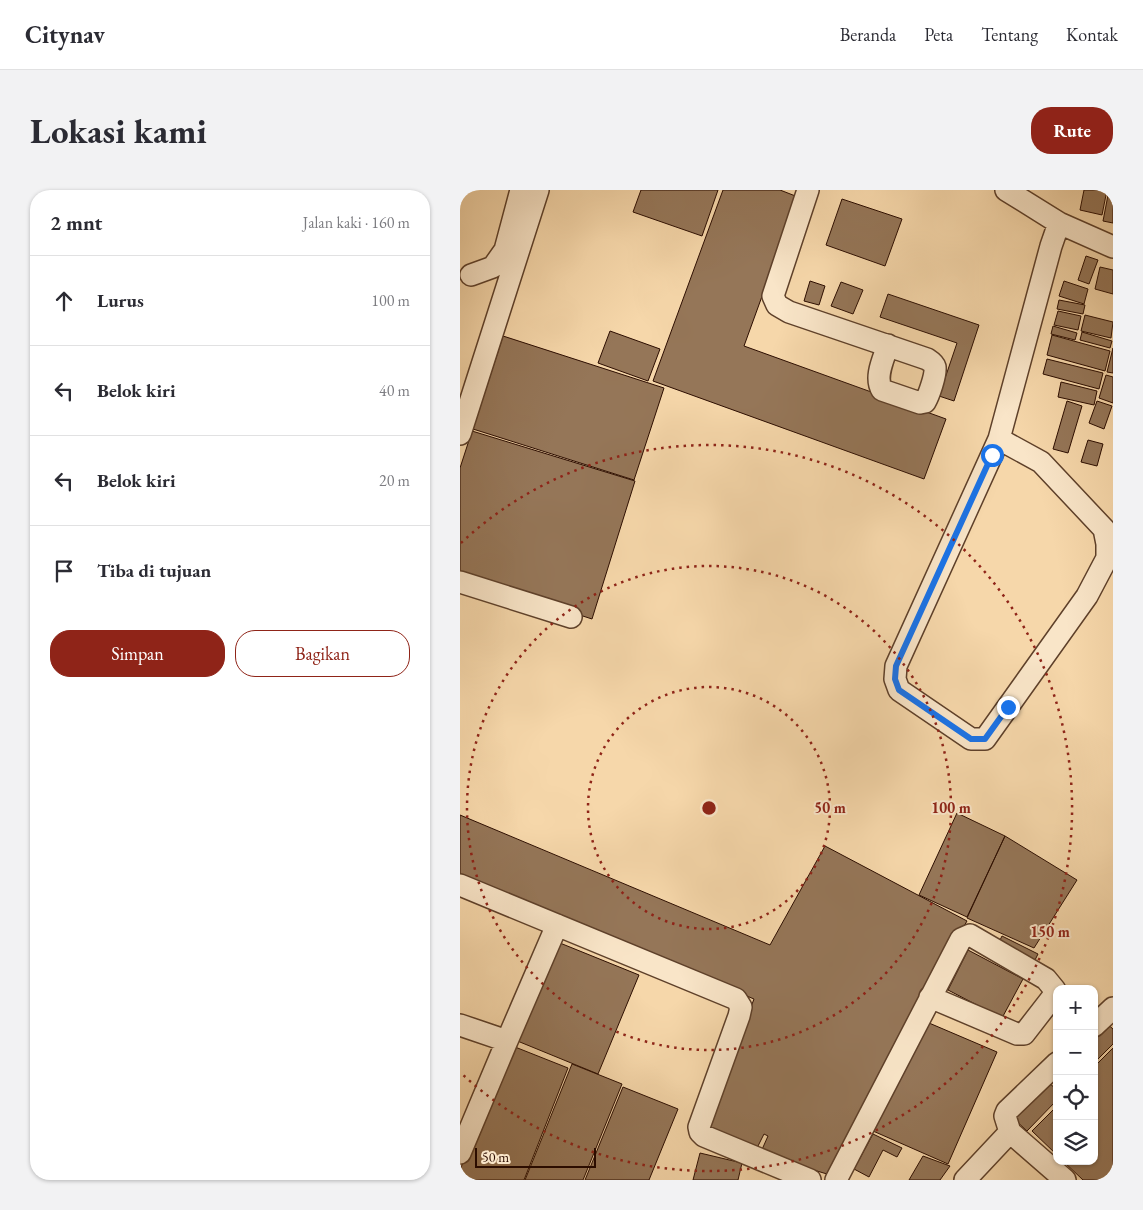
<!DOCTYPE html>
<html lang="id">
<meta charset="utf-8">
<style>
:root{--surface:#fff;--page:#f2f2f3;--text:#2b2b33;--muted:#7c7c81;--line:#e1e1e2;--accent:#8f2418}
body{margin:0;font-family:"EB Garamond",serif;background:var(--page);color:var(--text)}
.controls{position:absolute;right:15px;bottom:15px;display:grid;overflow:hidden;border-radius:10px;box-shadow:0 1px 4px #0004}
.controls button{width:45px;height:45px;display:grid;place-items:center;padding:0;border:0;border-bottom:1px solid var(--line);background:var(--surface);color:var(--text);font:25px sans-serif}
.scale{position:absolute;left:15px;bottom:12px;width:121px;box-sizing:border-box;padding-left:5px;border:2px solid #2c0d00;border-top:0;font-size:14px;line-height:18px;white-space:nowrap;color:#2c0d00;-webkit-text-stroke:4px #f9e5c8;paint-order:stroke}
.stop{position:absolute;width:15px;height:15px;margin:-11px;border:4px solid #1a73e8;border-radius:50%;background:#fff}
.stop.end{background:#1a73e8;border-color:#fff;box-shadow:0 1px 5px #0008}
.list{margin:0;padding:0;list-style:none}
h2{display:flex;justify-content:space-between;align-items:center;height:65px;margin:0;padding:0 20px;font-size:21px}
h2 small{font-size:16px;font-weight:400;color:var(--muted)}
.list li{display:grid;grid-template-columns:32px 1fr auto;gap:15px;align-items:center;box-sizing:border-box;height:90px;padding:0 20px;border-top:1px solid var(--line)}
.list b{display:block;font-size:19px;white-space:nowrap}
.list em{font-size:16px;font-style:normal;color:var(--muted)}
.actions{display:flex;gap:10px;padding:15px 20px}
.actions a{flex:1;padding:11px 0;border:1px solid var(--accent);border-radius:20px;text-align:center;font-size:18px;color:var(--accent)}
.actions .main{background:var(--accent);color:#fff}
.icon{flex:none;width:28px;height:28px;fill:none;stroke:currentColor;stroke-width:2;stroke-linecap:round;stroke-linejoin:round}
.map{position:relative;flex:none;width:653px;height:990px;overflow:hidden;border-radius:20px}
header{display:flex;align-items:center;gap:30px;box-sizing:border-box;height:70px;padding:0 25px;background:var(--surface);border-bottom:1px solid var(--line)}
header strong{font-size:24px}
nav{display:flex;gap:28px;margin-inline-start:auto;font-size:18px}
.intro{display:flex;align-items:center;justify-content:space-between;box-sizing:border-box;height:120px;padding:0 30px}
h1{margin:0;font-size:35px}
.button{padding:12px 22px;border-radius:20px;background:var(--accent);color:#fff;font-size:18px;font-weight:700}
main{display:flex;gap:30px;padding:0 30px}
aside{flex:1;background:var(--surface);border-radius:20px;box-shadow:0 1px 4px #0004}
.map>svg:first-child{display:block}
</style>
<header>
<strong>Citynav</strong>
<nav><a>Beranda</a><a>Peta</a><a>Tentang</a><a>Kontak</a></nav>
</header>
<div class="intro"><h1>Lokasi kami</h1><a class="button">Rute</a></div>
<main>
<aside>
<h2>2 mnt<small>Jalan kaki · 160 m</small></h2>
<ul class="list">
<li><svg class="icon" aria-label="ahead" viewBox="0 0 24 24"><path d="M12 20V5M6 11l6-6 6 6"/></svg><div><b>Lurus</b></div><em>100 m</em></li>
<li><svg class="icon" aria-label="left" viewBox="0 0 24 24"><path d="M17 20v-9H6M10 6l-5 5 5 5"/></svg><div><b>Belok kiri</b></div><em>40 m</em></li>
<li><svg class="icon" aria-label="left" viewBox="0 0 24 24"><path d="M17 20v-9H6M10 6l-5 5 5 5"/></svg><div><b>Belok kiri</b></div><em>20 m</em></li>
<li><svg class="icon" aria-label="arrive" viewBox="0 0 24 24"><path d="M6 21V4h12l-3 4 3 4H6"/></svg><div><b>Tiba di tujuan</b></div></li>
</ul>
<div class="actions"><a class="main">Simpan</a><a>Bagikan</a></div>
</aside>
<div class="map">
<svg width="653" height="990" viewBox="0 0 653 990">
<rect width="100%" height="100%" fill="#f6d7aa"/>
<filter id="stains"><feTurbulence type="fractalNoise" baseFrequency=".004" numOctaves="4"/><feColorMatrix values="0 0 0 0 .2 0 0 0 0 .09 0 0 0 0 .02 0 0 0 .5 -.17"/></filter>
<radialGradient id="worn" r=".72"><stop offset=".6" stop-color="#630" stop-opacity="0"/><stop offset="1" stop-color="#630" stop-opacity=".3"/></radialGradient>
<path fill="#957658" stroke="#2c0d00" d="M181,0H258L242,46L173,22Z
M263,0H320L338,7L284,156L486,229L464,289L193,191Z
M624,0H647L642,25L620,20Z
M649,0H653V33L643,31Z
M382,9L442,29L425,76L366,55Z
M626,66L638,70L629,94L618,90Z
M640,77L653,80V104L635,99Z
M350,91L365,96L359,115L344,111Z
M604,91L628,99L624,114L599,106Z
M381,92L403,100L393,124L371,116Z
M428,104L519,135L494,211L479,206L497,153L420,127Z
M599,110L625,115L623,124L597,119Z
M598,121L621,126L618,140L594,135Z
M625,125L653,132L651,148L621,141Z
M593,136L617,143L615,150L591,144Z
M150,141L200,159L188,191L138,173Z
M622,142L652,151L650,158L620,150Z
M592,145L650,161L645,181L587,165Z
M43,146L204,198L174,290L13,239Z
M653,158V183L647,182Z
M587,169L643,183L639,199L583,184Z
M646,185L653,187V213L639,208Z
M601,192L637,201L634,215L598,207Z
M607,211L622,216L608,263L593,259Z
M637,211L652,216L644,239L629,233Z
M12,241L175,291L132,429L0,386V278Z
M628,250L643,254L637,276L621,272Z
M497,623L545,646L507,727L459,705Z
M0,625L310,755L365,656L507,731L451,827L367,984L300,964L308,946L304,944L295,962L244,940L294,809L0,688Z
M545,646L617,690L574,758L507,728Z
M542,746L578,764L572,776L536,758Z
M95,751L179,785L138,884L55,850Z
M508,760L563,789L542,828L488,800Z
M462,830L537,862L488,974L413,941Z
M644,831L653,839V854L634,873V841Z
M50,855L108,878L64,990H0V980Z
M653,858V990H623L603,971H634V877Z
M112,874L162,894L123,990H65Z
M587,891L597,900V910L567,941L552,927Z
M163,897L218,919L189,990H125Z
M597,916V965L572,941Z
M413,944L442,958L437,967L423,960L409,987L394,979Z
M240,963L282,973L278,990H233Z
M463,966L490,976L480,990H449Z"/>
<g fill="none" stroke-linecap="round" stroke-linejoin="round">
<g stroke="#5e402a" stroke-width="24">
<path id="minor" d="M348,0L313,106L317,115L329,122L467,169C470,171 474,173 475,177C476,185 469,205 465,212L460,213L422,200C414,187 424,168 428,155
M546,0L599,33
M11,85L33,77L45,60L61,0
M0,244L78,0
M539,249L581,272L644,339L647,354V368L627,406L525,549H511L439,500L435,489L436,476L539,249L591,56L599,33L653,57
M0,392L111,427
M0,695L276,809L281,817L279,826L239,937L240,942L244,946L350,990
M0,835L47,851L0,963
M634,836L653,818
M47,851L97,735
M597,873L547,921L545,926L550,942L605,990
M376,990L501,749L510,745L586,789L595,800V804L564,844H557L470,807
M505,990L550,942"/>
</g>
<use href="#minor" stroke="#f9e5c8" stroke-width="21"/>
</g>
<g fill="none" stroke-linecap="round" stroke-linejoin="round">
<path stroke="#1a73e8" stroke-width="6" d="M532,265L436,476L435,489L439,500L511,549H525L548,517"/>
</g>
<g fill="none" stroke="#8f2418" stroke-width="2.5" stroke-dasharray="2.5 5">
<circle cx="249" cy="618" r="121"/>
<circle cx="249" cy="618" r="242"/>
<path d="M1 353A363 363 0 1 1 1 883"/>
</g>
<circle cx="249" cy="618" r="8" fill="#8f2418" stroke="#f9e5c8" stroke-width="2.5"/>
<g font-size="15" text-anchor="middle" font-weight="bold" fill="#8f2418" stroke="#f9e5c8" stroke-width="4" stroke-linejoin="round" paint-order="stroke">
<text x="370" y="623">50 m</text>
<text x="491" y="623">100 m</text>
<text x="590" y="747">150 m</text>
</g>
<rect width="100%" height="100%" filter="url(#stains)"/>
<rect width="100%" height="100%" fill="url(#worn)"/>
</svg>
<div class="controls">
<button>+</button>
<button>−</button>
<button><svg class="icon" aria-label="locate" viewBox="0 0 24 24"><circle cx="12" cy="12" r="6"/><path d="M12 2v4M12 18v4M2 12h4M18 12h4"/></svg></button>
<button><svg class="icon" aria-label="layers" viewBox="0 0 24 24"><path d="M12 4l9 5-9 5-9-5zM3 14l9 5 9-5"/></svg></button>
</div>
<div class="scale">50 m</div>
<div class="stop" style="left:532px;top:265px"></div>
<div class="stop end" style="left:548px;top:517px"></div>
</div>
</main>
